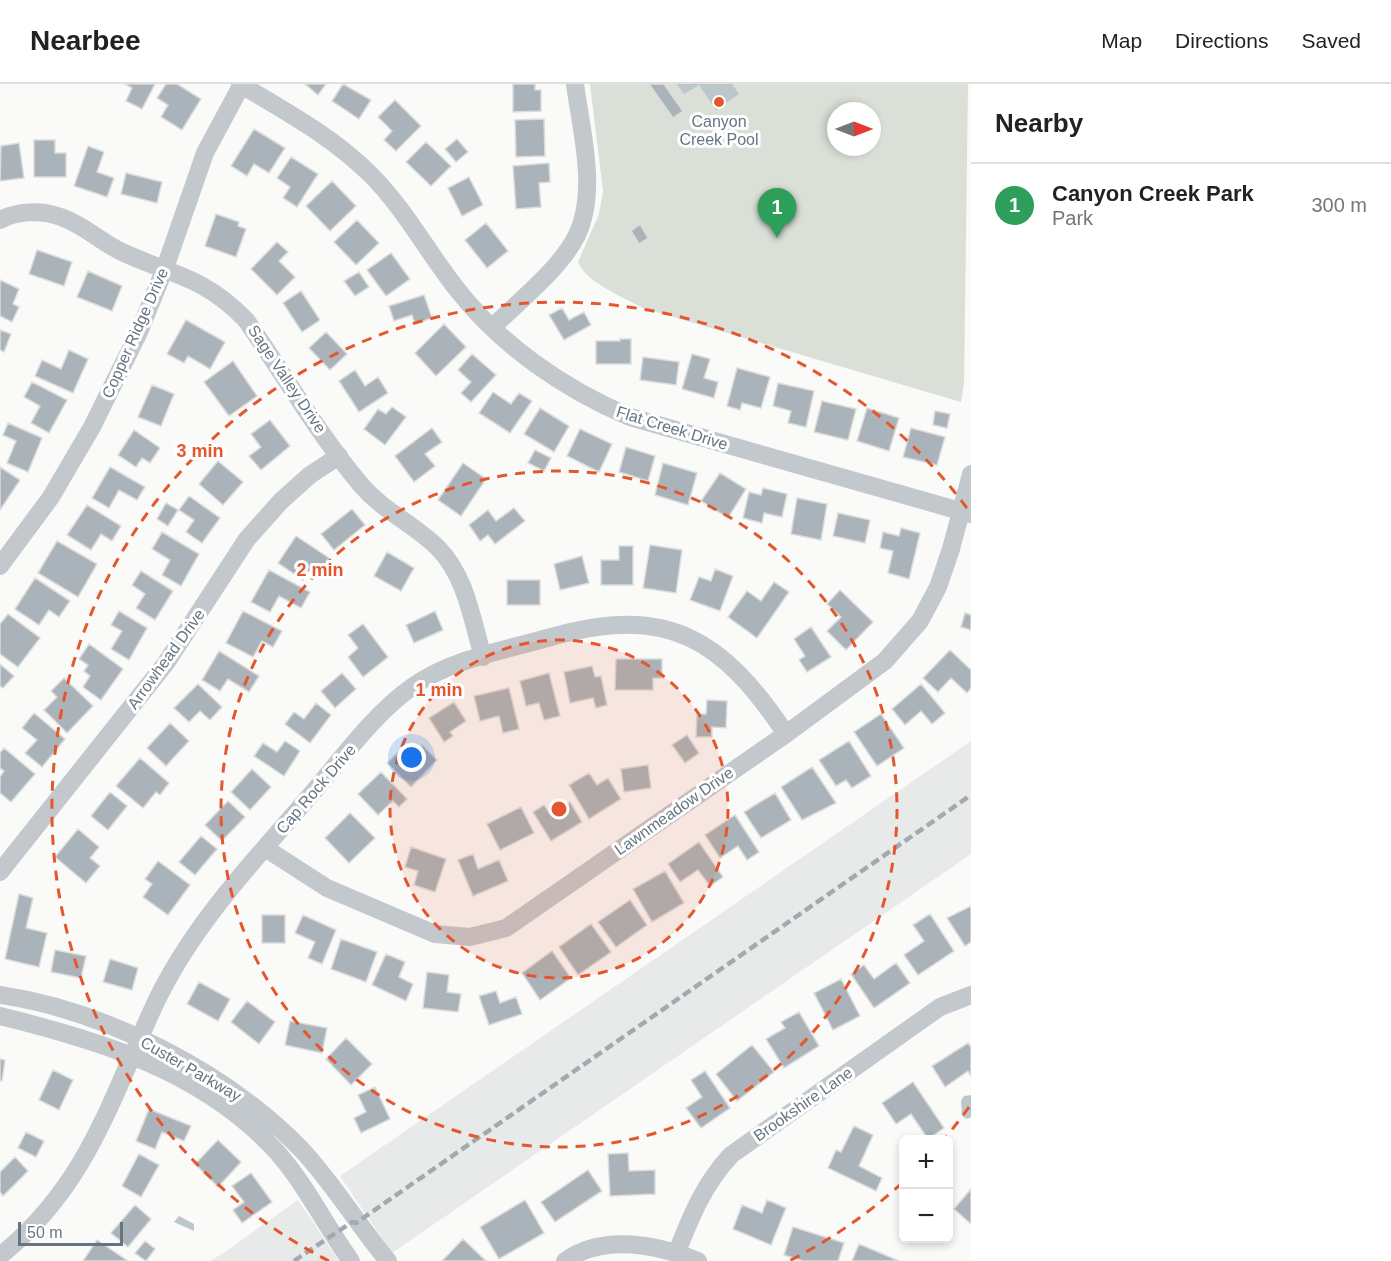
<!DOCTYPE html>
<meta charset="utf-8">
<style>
:root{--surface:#fff;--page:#f2f2f2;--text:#222;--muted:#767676;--line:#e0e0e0;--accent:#e4572e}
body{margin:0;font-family:Helvetica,sans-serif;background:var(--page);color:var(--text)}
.controls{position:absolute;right:18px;bottom:18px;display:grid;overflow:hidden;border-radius:9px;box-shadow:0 3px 9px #0003}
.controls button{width:54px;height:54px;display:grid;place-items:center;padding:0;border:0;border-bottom:2px solid var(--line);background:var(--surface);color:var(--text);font:30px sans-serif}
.compass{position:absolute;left:827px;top:18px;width:54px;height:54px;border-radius:50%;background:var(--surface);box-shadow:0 3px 9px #0003;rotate:90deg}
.scale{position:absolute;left:18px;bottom:15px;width:105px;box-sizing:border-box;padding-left:6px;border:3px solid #657683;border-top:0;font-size:16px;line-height:21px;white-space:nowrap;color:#657683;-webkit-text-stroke:4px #fff;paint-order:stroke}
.you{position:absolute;left:412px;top:674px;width:21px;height:21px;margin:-15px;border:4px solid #fff;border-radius:50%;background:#1a73e8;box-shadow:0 0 0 9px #1a73e833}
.badge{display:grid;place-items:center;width:39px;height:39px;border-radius:50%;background:var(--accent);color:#fff;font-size:20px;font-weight:700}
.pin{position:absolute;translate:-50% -50px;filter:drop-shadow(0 2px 3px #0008)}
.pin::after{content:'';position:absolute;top:32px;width:21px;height:18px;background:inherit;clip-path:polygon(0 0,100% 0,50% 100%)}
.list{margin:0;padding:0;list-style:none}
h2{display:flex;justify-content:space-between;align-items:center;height:78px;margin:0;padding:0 24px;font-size:26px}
h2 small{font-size:20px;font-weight:400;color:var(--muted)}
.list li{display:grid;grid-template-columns:39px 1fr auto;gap:18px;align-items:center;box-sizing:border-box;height:84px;padding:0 24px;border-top:2px solid var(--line)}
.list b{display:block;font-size:22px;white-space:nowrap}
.list p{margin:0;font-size:20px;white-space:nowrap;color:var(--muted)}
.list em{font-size:20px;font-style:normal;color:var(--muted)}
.map{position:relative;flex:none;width:971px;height:1177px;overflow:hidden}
header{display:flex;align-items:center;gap:36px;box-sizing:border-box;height:84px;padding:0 30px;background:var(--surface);border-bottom:2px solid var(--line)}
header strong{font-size:28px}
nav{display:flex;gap:33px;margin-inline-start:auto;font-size:21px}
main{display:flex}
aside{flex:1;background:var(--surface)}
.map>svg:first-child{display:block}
</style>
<header>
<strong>Nearbee</strong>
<nav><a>Map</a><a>Directions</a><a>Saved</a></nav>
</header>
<main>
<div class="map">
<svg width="971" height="1177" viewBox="0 0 971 1177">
<rect width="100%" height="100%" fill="#fafaf8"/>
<path fill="#e8e9e9" d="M971,657V770L392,1169L340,1092Z
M298,1116L339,1177H210L225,1168Z"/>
<path fill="#dadfd7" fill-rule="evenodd" d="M590,0H968L964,300L961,318L643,224C625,214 585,198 578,178L599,130L603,107ZM836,27H872V63H836Z"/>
<path fill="#bbc7cb" d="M677,0H732L739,10L716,26L699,1L684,10Z
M971,1011V1033L967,1035L962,1032L961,1017L964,1012Z
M179,1132L194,1140V1147L174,1138Z"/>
<path fill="#aab3b9" stroke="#dcdcda" stroke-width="1.5" d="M125,0H155L142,25L126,17L132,4Z
M166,0H177L201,15L182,46L161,33L168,21L157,14Z
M305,0H326L318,11Z
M343,0L371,16L359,35L332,17Z
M513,0H535V6H541V27L513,28Z
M649,0H664L683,27L673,34Z
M395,16L421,42L396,67L384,56L392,47L378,33Z
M544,35L545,72L516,73L515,36Z
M254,45L285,64L269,89L254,80L247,92L231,82Z
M457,55L468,68L456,78L445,65Z
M34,56H55V69H66V93H34Z
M426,58L451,82L431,102L406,78Z
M19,59L24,94L0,97L1,62Z
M88,62L104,68L97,88L114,94L107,113L74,102Z
M291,73L318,90L297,123L283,114L290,103L277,94Z
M549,79L550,98L539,99L541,123L516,125L513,82Z
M126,89L162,98L157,119L121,110Z
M469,93L483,121L462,132L448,104Z
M332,97L356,122L330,147L306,122Z
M216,130L239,138L238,142L246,145L236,173L205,162Z
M357,136L379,159L356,181L334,158Z
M486,139L508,167L487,184L465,156Z
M640,140L648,154L639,160L631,147Z
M277,158L288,168L279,177L295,193L277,211L251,185Z
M37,166L72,178L64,202L29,190Z
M391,169L410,195L386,212L367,186Z
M88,187L122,202L112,227L77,213Z
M359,188L369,203L355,212L344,197Z
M0,196L19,205L13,220L19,223L12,238L0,232Z
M301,207L320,236L302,248L283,219Z
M424,211L432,234L415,240L412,231L394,237L389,222Z
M562,224L569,236L584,228L591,241L564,256L549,231Z
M186,236L225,258L210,285L188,272L184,279L167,270Z
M444,240L466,263L436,292L415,269Z
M0,246L11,250L4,268L0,266Z
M326,248L347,270L330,286L309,264Z
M620,255H631V280H596V257H620Z
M69,266L88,275L73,309L35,292L42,276L61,285Z
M472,270L496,291L471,318L461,309L471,298L458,286Z
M692,270L710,275L704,294L718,298L714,314L682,305Z
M643,273L679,278L676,301L640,296Z
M233,277L257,312L229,332L204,298Z
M737,284L770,293L761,324L742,319L740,326L727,322Z
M355,286L365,302L378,293L388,309L359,328L339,297Z
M32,298L67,316L49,349L31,339L40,322L24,313Z
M778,299L814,307L806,343L788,339L791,327L773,322Z
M152,301L174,310L161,342L138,333Z
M493,308L511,320L519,309L532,317L510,349L479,329Z
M822,317L856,325L848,356L814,348Z
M392,323L406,333L385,361L364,345L378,325L386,330Z
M540,324L569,342L554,368L524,350Z
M867,324L899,334L889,367L857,357Z
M935,327L950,330L947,344L933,341Z
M270,336L290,362L261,386L249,372L261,363L251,350Z
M8,339L42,354L28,388L7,379L16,357L3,351Z
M432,344L442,358L425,370L435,382L414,398L395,372Z
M911,344L945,353L937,381L903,373Z
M580,345L612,360L599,388L567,372Z
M134,346L160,364L150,379L142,374L136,383L118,371Z
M626,363L655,372L648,397L619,388Z
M535,366L551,374L544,387L528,379Z
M218,377L243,398L223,421L199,400Z
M463,379L486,395L461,432L438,416Z
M663,379L697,389L688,421L655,411Z
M0,383L20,396L0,426Z
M110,383L145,403L137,416L119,406L109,424L92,414Z
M720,389L746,405L728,434L701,417Z
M763,404L787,410L782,433L764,429L762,439L743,434L749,408L761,411Z
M189,412L220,434L202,459L186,448L194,436L179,426Z
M797,414L827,420L821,456L791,450Z
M166,419L178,426L168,442L157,435Z
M87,421L121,442L112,457L101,450L91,466L67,451Z
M514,424L525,437L495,460L488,451L480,457L469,441L488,426L496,437Z
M352,425L365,441L334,466L321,450Z
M838,429L870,436L865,459L833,452Z
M901,444L920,449L909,495L888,489L893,467L880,464L883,448L899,452Z
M162,448L199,470L181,502L162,491L170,476L152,465Z
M296,452L329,474L318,490L311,485L303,496L278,479Z
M57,457L97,480L78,513L38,489Z
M650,461L682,466L676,509L643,504Z
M619,462H633V501H601V476H619Z
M387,468L414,484L401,507L374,492Z
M582,472L589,499L560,506L554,480Z
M715,485L733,492L720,527L690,516L699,493L711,497Z
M269,486L310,508L301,524L279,512L270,528L251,518Z
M141,487L173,507L155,536L136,524L145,510L132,501Z
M35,494L70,517L59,533L49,526L39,541L15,525Z
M507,496H540V521H507Z
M774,498L789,508L757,554L728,533L747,507L761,517Z
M840,506L873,538L846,566L827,547L841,533L827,520Z
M119,527L147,544L129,576L111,565L122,547L111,541Z
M243,527L282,547L273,563L262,557L253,573L226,559Z
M435,527L443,546L414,559L406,541Z
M965,529L971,531V546L961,543Z
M8,530L40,554L18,583L0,570V540Z
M363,540L388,573L363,593L348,573L358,564L348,551Z
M811,543L831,573L807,588L799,576L805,572L794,555Z
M89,560L123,585L101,616L83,603L90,592L84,587L88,581L79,575Z
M950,566L971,586V604L967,609L951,594L938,608L923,594Z
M219,567L259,592L249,608L228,595L220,607L202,596Z
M616,575H662V594H653V606H615Z
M0,580L14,592L3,604L0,602Z
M592,582L595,593L601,592L607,621L596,624L593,614L570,619L564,588Z
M342,589L356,605L335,624L321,607Z
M549,589L560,632L544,636L539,619L526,622L520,597Z
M64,594L93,622L67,649L44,626L57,613L51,607Z
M198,600L222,623L210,636L200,627L189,638L174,624Z
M921,600L945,629L932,640L921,627L905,641L892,625Z
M509,604L519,645L503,649L499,632L480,637L474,612Z
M707,616L727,617L726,644L712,643V653H696L697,630H706Z
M454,618L466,637L450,648L453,652L444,658L429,634Z
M316,619L331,631L310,659L285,640L294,628L304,635Z
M34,629L65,655L42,683L25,669L37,656L22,644Z
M881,630L904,664L877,682L854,648Z
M170,639L189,657L166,682L147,664Z
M687,651L699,669L685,679L672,661Z
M285,657L300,667L284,692L254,672L263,659L277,668Z
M849,657L871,692L852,704L846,696L836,702L819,676Z
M422,661L437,676L411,703L387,679L401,665L410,673Z
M4,664L35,690L11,718L0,709V693L4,687L0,684V669Z
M140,674L169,699L160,711L156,708L143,724L116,702Z
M648,681L651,704L624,708L621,685Z
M812,683L836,719L802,736L781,703Z
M252,685L271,703L250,726L231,708Z
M381,688L407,715L399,723L393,717L378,731L358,710Z
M589,689L597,701L608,694L621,715L589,735L569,701Z
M110,708L127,722L108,746L91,732Z
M775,709L791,736L761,754L744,728Z
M228,717L245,733L222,757L205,741Z
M570,718L582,738L551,757L533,728L544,721L550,730Z
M521,723L534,749L500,766L487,740Z
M350,729L375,754L349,779L325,754Z
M735,731L759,768L747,776L738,762L720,774L705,751Z
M78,745L99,763L90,774L100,782L86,799L55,773Z
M201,752L217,765L195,791L179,778Z
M699,758L723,793L710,802L698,786L680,798L668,780Z
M411,763L446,775L435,808L414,801L418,787L405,783Z
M473,770L478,785L499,776L508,797L473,812L458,776Z
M158,777L190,801L168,831L143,813L152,800L145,795Z
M665,787L684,819L652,838L633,805Z
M19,810L33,814L26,844L47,849L39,883L5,875Z
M630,816L647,841L616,863L598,838Z
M971,822V858L965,862L947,834Z
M930,830L954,867L918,891L904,871L924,857L913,841Z
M262,831H285V859H262Z
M303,831L336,846L322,880L308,874L315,858L295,849Z
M591,840L611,868L578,891L559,863Z
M341,855L377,868L366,898L331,885Z
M55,866L86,872L81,894L51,888Z
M552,867L571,894L540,916L522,889Z
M386,870L405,878L399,893L413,900L406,917L372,901Z
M110,875L138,884L132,906L103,898Z
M896,879L910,899L874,924L851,890L864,881L874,895Z
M427,888L449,891L447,908L461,910L458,928L423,924Z
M841,895L860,932L833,946L814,909Z
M199,898L230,915L218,937L187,920Z
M496,907L500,919L516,913L522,930L489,941L479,912Z
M247,917L275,938L259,960L231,938Z
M799,928L819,962L784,984L766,955L785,944L781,938Z
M290,937L327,944L322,969L285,961Z
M346,954L372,980L351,1001L326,975Z
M968,959L971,963V992L968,987L945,1003L932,982Z
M752,961L774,988L737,1017L716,990Z
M0,975L5,976L2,997L0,996Z
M53,986L73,996L59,1026L39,1016Z
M705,987L730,1024L701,1044L686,1024L702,1013L691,996Z
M913,998L944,1044L928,1055L911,1030L896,1040L882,1019Z
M375,1003L390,1035L361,1049L354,1034L366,1028L358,1011Z
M149,1025L191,1042L184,1057L162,1048L155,1065L136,1057Z
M854,1042L873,1051L859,1082L882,1094L876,1107L828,1084L836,1066L841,1068Z
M26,1048L44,1057L36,1073L18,1064Z
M218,1056L241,1078L218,1103L195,1080Z
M628,1069L629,1087L655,1086V1110L610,1112L608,1070Z
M139,1070L159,1081L141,1113L122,1102Z
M15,1073L28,1087L3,1112L0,1108V1088Z
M588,1086L602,1107L555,1138L541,1118Z
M251,1089L272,1118L242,1139L233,1126L244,1118L232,1102Z
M971,1105V1140L954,1125Z
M525,1116L544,1149L499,1175L480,1143Z
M767,1116L786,1124L771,1161L733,1145L742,1121L762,1129Z
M135,1121L151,1135L128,1163L111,1149Z
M793,1143L844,1159L838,1177H803L784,1171Z
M463,1155L486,1177H442Z
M97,1156L128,1177H83Z
M145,1157L155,1165L146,1177L135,1169Z
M859,1160L899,1177H852Z"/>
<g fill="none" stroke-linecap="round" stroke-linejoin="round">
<path stroke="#c3c8cc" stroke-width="18" d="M240,0C286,28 332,52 371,91C404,124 427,167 456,204C500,261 564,305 630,333L971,430
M0,136C17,127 40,126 58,132C81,139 101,158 122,168C174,192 203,192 246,236C284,290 318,350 361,401C383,427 414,440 438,464C466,492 472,536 483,573
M493,243C519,217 561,184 577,151C598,107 581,46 575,0
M0,482L51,413L92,343L139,248L165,184L205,69L242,0
M265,764L327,804L435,850L470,853L506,844L786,650L885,577L920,537L938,503L951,465L971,390
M0,788L166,579L247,455L281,417L310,391L339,372
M0,911C107,927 226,988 301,1065C333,1099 358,1141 388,1177
M0,932C102,957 204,988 277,1068C306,1101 325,1141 351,1177
M677,1168C691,1132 704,1100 731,1071L940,923L971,911
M0,1172C86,1103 110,1018 154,922C192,840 256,775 314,707C344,672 374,630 412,603C451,575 506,566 551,553C667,520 722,554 786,650
M565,1177C604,1149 658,1161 698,1177"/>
<path stroke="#a2aab0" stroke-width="4.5" stroke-dasharray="9 4.5" stroke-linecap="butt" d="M294,1177L352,1138L356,1139L971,711"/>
</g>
<circle cx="559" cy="725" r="169" fill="#e4572e" fill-opacity=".12"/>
<g fill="none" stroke="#e4572e" stroke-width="3" stroke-dasharray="10 8">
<circle cx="559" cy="725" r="169"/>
<circle cx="559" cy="725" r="338"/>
<path d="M969 1023A507 507 0 0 1 945 1054M902 1099A507 507 0 0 1 789 1177M329 1177A507 507 0 1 1 969 427"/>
</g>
<circle fill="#e4572e" stroke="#fff" stroke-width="2" cx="719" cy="18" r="6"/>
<g text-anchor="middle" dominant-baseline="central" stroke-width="6" stroke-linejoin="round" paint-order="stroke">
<g font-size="16" fill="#657683" stroke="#fff">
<text x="719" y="37">Canyon<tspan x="719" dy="18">Creek Pool</tspan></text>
</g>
<g font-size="16" fill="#657683" stroke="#fff">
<text transform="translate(135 249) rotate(-66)">Copper Ridge Drive</text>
<text transform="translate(287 295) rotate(56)">Sage Valley Drive</text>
<text transform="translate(672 344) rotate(17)">Flat Creek Drive</text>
<text transform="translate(166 575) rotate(-54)">Arrowhead Drive</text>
<text transform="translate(316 705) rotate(-49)">Cap Rock Drive</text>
<text transform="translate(674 727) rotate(-35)">Lawnmeadow Drive</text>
<text transform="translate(191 985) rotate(30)">Custer Parkway</text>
<text transform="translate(803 1020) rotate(-35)">Brookshire Lane</text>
</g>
</g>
<circle cx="559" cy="725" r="9" fill="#e4572e" stroke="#fff" stroke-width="3"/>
<g font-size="18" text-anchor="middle" font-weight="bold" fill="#e4572e" stroke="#fff" stroke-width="6" stroke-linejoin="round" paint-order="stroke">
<text x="200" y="373">3 min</text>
<text x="320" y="492">2 min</text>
<text x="439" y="612">1 min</text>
</g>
</svg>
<div class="controls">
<button>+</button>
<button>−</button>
</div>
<svg class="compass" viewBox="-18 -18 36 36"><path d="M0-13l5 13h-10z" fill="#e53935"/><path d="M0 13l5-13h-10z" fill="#767676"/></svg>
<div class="scale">50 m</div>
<div class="you"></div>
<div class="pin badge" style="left:777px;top:154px;background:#2e9e5b">1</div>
</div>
<aside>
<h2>Nearby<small></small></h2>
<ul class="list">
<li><span class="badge" style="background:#2e9e5b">1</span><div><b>Canyon Creek Park</b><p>Park</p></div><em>300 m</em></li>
</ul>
</aside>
</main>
